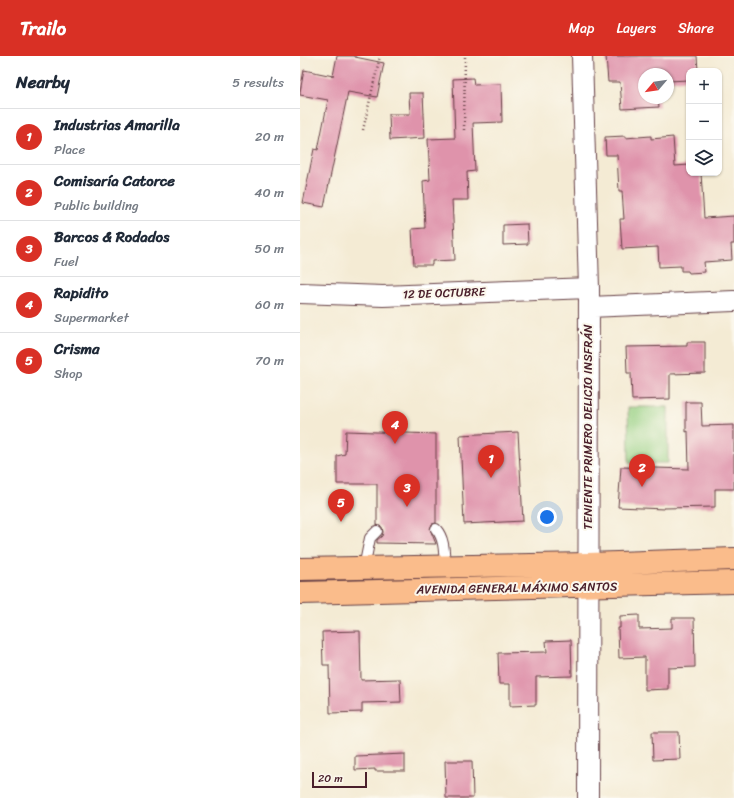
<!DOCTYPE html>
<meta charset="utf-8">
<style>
:root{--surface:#fff;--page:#f2f2f3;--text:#1f2937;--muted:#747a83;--line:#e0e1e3;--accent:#d93025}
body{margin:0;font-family:Sriracha,sans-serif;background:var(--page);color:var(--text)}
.controls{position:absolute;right:12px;top:12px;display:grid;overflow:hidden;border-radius:8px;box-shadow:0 1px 3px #0004}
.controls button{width:36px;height:36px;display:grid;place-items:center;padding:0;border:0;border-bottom:1px solid var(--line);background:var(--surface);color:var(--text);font:20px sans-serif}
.compass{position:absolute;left:338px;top:12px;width:36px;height:36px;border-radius:50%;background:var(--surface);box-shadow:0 1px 3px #0004;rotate:241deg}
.scale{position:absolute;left:12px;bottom:10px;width:55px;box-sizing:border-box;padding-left:4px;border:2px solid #4a1f2b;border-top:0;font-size:11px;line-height:14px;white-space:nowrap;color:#4a1f2b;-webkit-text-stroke:3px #fbf7ec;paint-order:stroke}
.you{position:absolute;left:247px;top:461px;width:14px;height:14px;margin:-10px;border:3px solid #fff;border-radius:50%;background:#1a73e8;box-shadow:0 0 0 6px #1a73e833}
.badge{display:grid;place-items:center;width:26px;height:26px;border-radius:50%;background:var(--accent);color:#fff;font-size:13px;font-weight:700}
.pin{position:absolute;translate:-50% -33px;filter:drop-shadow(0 1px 2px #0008)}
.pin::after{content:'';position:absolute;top:21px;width:14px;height:12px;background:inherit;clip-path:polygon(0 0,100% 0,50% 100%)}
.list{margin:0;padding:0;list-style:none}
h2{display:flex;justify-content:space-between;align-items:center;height:52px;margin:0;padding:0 16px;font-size:17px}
h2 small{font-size:13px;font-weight:400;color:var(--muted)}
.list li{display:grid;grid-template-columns:26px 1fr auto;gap:12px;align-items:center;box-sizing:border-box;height:56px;padding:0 16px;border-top:1px solid var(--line)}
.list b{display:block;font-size:15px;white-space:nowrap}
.list p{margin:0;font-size:13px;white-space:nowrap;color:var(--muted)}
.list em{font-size:13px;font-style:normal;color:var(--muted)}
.icon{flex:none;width:22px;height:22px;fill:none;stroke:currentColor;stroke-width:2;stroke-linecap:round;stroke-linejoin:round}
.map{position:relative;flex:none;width:434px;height:742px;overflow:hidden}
header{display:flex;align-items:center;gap:24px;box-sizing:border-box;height:56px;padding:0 20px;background:var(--accent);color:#fff}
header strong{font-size:19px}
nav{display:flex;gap:22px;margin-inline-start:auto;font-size:14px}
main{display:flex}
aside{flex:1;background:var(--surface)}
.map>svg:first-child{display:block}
</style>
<header>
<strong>Trailo</strong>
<nav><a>Map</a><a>Layers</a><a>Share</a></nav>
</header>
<main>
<aside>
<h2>Nearby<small>5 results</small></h2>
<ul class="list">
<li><span class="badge">1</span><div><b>Industrias Amarilla</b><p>Place</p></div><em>20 m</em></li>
<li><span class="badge">2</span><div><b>Comisaría Catorce</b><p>Public building</p></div><em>40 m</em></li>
<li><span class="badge">3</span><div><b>Barcos &amp; Rodados</b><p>Fuel</p></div><em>50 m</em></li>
<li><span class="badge">4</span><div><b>Rapidito</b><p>Supermarket</p></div><em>60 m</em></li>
<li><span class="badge">5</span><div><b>Crisma</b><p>Shop</p></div><em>70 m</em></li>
</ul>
</aside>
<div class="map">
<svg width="434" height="742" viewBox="0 0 434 742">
<rect width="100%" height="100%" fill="#fbf7ec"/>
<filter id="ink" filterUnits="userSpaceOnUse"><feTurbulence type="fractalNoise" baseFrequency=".025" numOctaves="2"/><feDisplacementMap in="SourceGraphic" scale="8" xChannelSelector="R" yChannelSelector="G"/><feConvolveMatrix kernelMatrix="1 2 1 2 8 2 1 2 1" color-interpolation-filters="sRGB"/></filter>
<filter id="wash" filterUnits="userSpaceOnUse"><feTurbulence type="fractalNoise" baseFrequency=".012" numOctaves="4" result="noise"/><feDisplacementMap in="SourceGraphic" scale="16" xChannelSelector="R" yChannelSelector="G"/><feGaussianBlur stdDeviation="0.9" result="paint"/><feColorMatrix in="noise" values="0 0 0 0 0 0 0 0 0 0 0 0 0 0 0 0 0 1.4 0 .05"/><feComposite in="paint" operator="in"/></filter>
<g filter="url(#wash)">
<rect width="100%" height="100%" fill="#f4ebd4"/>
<path fill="#98d184" stroke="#717858" d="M328,351H368V407H329Z"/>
<g id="blocks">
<path fill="#df93ab" d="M37,0H55V1L84,7L77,41L48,36L24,151L3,147L14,93L18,94L28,44L0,39V36L4,14L33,20Z
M306,0H397L398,15H389V24L368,25V18H344V42H358L359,51L322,53L320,26H308Z
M173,22L174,29L201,28L202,66L173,67L175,115L167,116L168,144H152L155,204L132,205V209H114L112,173L125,172L123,125L130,124L128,83L155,82L153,23Z
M109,37H123L125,82L90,84L89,58H110Z
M325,80V82L351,80V83L373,81L375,110L389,109V117H401L404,162L434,160V188H431L432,204L404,206L405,216L389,217L388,215H381V210L359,211L358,191L322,193L320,163H324L322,135H319L317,99H306L305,81Z
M227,168L228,188L203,189V169Z
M387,286H405V317L370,318V343L332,344L331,317H327L326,291L387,290Z
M386,346H401L402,370L434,369V433H415V451L364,452V453L318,451L321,411L389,413L388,375L386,376Z
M46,375L136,378V467L132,468L130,473L136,488L77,487V484L82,480L83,476L82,471L77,469V428H37V400L45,398Z
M218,376L223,465L164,468L160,379Z
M339,559V573L372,572V562H394L395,611L368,612V633L345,634V601L319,602L318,572H320V560Z
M60,575L61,624L100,623L101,646L62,647V656L30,657L29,609H23L22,576Z
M271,584L272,620L236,621V649L210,650V628H199L198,597L247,596L246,585Z
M352,676H379L380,703L353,704Z
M105,698V715H75V713L55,714V700Z
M145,705H172L173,742H146Z"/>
</g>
</g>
<g filter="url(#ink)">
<use href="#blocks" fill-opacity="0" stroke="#643e44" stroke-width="1"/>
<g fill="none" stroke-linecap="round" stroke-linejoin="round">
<g stroke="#643e44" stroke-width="12">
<path id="service" d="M136,473C145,483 144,498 145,511
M64,512L70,482L77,475"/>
</g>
<g stroke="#643e44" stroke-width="22">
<path id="minor" d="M282,0L289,232L288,742
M0,237L83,240L289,232
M289,251L434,245"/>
</g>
<g stroke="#643e44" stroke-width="24">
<path id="primary" d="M0,513L288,508L434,503
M0,537L434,526"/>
</g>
<path stroke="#643e44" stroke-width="2.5" stroke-dasharray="1 3" stroke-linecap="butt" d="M63,74L80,0
M164,74L165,0"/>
<use href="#service" stroke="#fff" stroke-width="10"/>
<use href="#minor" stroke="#fff" stroke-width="20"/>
<use href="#primary" stroke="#fabc8b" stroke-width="22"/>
</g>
</g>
<g text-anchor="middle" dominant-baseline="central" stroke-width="4" stroke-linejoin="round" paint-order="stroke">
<g font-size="12" fill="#4a1f2b" stroke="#fbf7ec">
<text transform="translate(144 237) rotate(-2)">12 DE OCTUBRE</text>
<text transform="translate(288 371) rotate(-90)">TENIENTE PRIMERO DELICIO INSFRÁN</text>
<text transform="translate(217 532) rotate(-1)">AVENIDA GENERAL MÁXIMO SANTOS</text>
</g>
</g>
</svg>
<div class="controls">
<button>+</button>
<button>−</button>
<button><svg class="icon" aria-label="layers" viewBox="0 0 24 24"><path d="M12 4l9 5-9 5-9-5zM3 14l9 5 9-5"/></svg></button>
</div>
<svg class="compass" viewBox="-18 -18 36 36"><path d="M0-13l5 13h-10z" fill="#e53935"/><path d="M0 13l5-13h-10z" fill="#747a83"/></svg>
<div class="scale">20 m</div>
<div class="you"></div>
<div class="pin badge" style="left:191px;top:422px">1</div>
<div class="pin badge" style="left:342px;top:431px">2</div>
<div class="pin badge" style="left:107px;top:451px">3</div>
<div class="pin badge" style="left:95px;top:388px">4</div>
<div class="pin badge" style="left:41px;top:466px">5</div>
</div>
</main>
